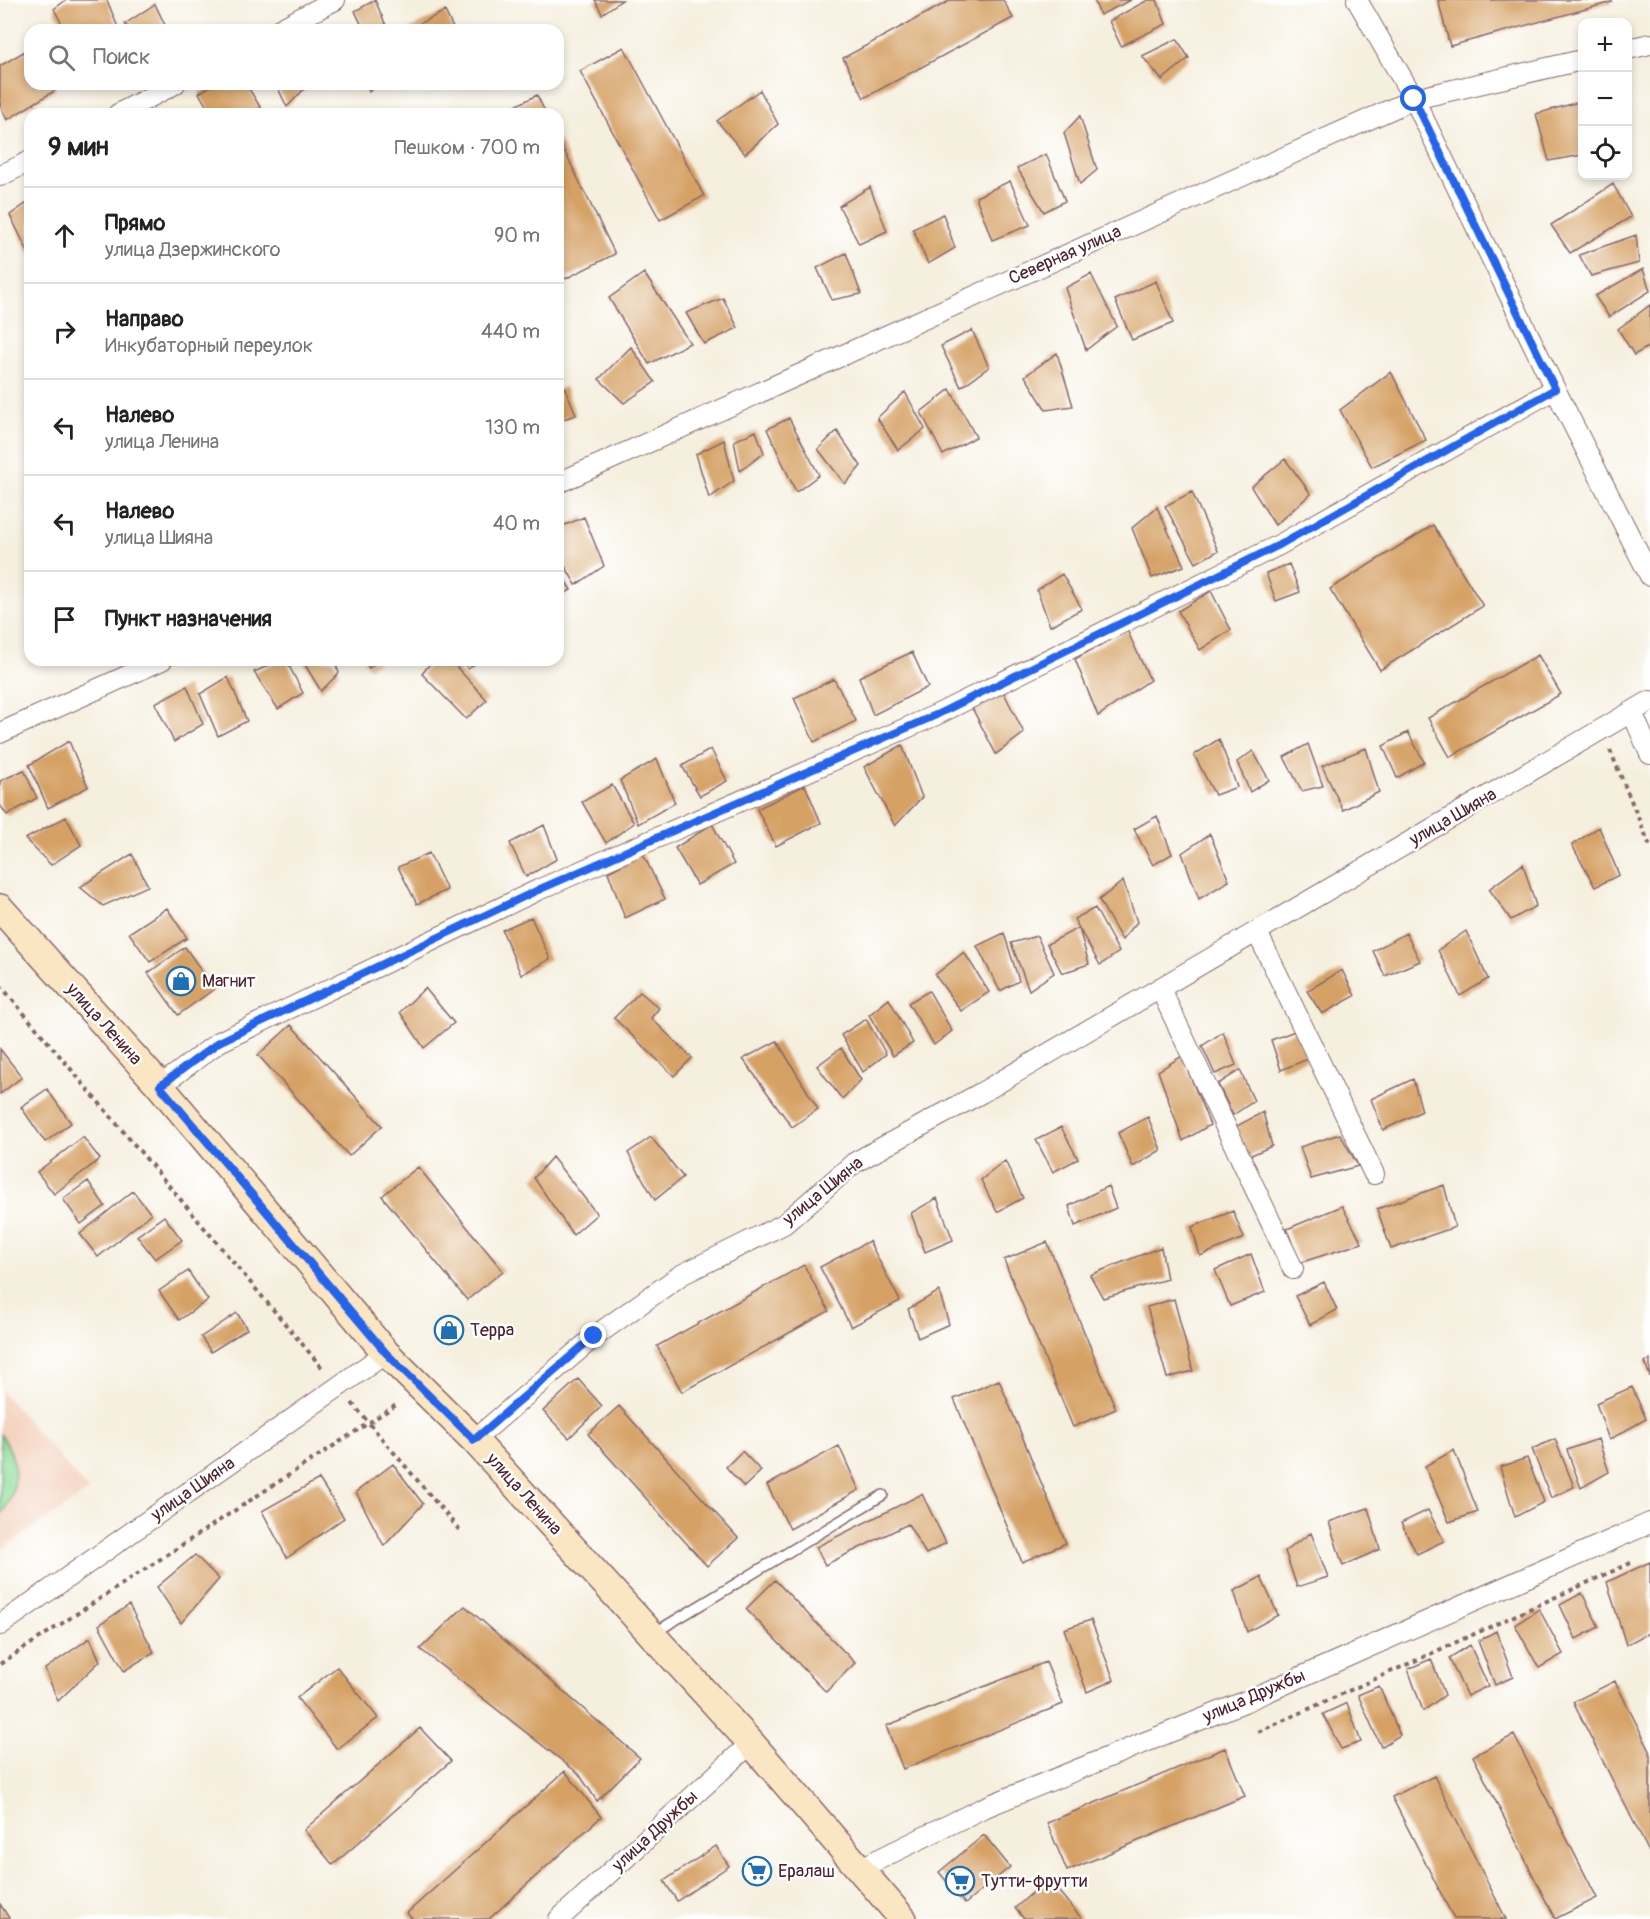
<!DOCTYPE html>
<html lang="ru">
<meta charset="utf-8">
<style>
:root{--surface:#fff;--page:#f6f6f6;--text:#222;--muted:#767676;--line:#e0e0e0}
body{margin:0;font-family:Pangolin,sans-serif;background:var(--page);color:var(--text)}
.controls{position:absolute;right:18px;top:18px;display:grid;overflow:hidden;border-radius:12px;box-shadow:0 3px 9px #0003}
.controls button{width:54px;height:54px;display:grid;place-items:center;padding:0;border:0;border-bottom:2px solid var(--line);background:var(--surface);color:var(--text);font:30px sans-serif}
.stop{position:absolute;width:18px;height:18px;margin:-14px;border:4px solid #2563eb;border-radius:50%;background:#fff}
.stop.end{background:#2563eb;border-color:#fff;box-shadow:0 2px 6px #0008}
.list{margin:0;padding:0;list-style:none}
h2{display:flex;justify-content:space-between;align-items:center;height:78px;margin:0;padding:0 24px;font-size:26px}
h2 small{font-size:20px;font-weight:400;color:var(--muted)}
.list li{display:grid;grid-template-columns:39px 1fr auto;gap:18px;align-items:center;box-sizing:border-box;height:96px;padding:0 24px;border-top:2px solid var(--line)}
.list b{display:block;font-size:22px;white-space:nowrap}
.list p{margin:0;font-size:20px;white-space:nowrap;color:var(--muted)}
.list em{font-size:20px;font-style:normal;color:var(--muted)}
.icon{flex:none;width:33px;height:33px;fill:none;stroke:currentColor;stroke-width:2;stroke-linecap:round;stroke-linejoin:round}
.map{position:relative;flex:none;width:1650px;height:1919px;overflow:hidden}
.search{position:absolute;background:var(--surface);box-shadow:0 3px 9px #0003;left:24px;top:24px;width:540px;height:66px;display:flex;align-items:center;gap:15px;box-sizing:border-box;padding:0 21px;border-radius:18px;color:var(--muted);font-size:22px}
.panel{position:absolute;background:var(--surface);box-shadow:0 3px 9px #0003;left:24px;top:108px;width:540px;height:558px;border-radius:18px}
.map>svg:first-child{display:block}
</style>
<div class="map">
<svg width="1650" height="1919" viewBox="0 0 1650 1919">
<rect width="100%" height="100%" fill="#fff"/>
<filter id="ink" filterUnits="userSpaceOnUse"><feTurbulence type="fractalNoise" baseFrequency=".0167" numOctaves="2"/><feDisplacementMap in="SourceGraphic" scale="12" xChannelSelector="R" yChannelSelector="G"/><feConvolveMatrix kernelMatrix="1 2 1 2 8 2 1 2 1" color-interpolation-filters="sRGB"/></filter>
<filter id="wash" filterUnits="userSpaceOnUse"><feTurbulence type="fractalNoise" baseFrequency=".008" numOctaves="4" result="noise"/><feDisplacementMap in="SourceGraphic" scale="24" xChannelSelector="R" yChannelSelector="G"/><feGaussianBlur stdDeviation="1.35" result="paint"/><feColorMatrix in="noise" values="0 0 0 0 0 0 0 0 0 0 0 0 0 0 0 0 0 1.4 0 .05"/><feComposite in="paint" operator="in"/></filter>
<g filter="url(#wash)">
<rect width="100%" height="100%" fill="#f5efde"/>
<path fill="#f4d3c0" d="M0,1390L89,1491L0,1550Z"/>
<path fill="#93df9c" stroke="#6e7f64" stroke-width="1.5" d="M0,1434C19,1457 20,1492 0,1515Z"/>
<g id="blocks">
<path fill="#d5a165" d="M66,0H107L119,30H65L54,9Z
M375,0L388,30H364L355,11Z
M595,0H622L602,14Z
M951,0H1003L1013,18L864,98L843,58Z
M1094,0H1131L1100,15Z
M1148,0H1157L1166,24L1121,46L1109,21Z
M1438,0H1611L1612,2L1450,46Z
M155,4L165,25L157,30H129L125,24Z
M445,11L454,30H407Z
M1177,39L1189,58L1162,80L1142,56Z
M624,47L704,196L660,220L580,71Z
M30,48V84H52L56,90L7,120L0,105V66Z
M214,84H246L264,113L211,114L199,93Z
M276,84H306L307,86L287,107Z
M366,84H377L369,92Z
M760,90L778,124L745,154L717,121Z
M537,95L546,114H499Z
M1582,101V155L1549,161L1536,114Z
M1080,116L1097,170L1080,184L1064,133Z
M558,138L615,254L565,279L558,264Z
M1046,154L1065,201L1044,212L1017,168Z
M1010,181L1030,225L992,240L976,197Z
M1613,184L1631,217L1570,253L1551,225Z
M870,187L887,231L859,244L839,206Z
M30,201V256L10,215Z
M943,214L955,248L928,264L913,229Z
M1636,235L1639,263L1591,276L1579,255Z
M846,253L861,294L832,300L817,268Z
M1643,269L1650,291L1609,317L1595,296Z
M644,273L690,343L649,364L609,298Z
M1091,274L1117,326L1086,350L1065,288Z
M1156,281L1173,323L1132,340L1115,300Z
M723,298L738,328L704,344L686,313Z
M1650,305V346L1634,355L1618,329Z
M972,330L989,367L961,387L941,346Z
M631,347L655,382L624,403L599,379Z
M1057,353L1073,406L1046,410L1025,376Z
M1391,372L1426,440L1372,467L1340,410Z
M565,387L576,415L558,421V390Z
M950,389L976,437L943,455L921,412Z
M905,392L925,429L898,450L877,418Z
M789,418L819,475L796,492L767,429Z
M756,431L764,453L740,471L734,441Z
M837,431L861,466L845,484L818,449Z
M724,440L734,481L709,498L696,454Z
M1285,459L1311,494L1275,525L1251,487Z
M1192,492L1218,551L1196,563L1165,506Z
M1157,507L1184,566L1152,578L1132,528Z
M584,517L604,566L576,585L558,554V528Z
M1433,525L1483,606L1380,670L1330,589Z
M1289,564L1300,592L1276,601L1266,573Z
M558,569L571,590L558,597Z
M1062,574L1082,609L1050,626L1037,590Z
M1211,591L1231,630L1200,650L1178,611Z
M1127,630L1150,680L1098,716L1075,659Z
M912,652L928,687L873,715L859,677Z
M1538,655L1561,694L1450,757L1428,718Z
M281,660H286L303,693L278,709L254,672Z
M302,660H334L339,673L321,691Z
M363,660H380L369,668Z
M433,660H450L487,700L466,719L422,674Z
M462,660H480L468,669Z
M228,677L247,721L218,736L200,694Z
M834,679L856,721L814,742L794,698Z
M187,686L203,724L174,742L155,703Z
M1002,689L1024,733L996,754L971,706Z
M1408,732L1424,762L1397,778L1383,746Z
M1219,739L1237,787L1215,795L1194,755Z
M69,741L88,787L48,808L29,765Z
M1308,744L1323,786L1302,791L1284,757Z
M902,745L922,797L895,826L864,767Z
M1366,748L1379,792L1343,810L1322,766Z
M711,749L727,781L700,796L682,766Z
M1253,751L1269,780L1250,792L1237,762Z
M657,759L675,803L638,824L620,780Z
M24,770L37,798L7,815L0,805V781Z
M612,785L634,823L606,843L582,802Z
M805,785L821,823L776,846L757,809Z
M1157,816L1172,854L1153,865L1134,829Z
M66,817L81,845L51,865L25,839Z
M712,824L734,864L697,885L675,848Z
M544,825L557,859L526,877L510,843Z
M1599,827L1619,875L1595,887L1572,845Z
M1210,834L1229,881L1199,899L1182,853Z
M429,853L447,890L417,904L398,867Z
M132,854L148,886L103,906L80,887Z
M643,854L665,899L625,918L608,872Z
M1523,864L1536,906L1511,920L1489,889Z
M1123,881L1137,922L1122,940L1099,900Z
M167,908L187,938L150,962L129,933Z
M1095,908L1119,952L1100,965L1079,928L1089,964L1062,973L1047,944L1079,928L1074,919Z
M531,917L550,959L521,975L502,930Z
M1466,931L1488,979L1460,996L1438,950Z
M1004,933L1019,981L1000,991L977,946Z
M1406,933L1420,961L1385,976L1373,951Z
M1037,936L1054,973L1029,990L1011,943Z
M185,947L214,989L178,1015L148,973Z
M964,952L989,992L961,1011L935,975Z
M1342,970L1355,996L1322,1014L1307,991Z
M425,988L454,1023L424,1048L400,1012Z
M929,991L952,1031L934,1045L908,1003Z
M640,992L659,1008L651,1018L692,1058L674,1076L614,1018Z
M889,999L913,1043L893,1056L869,1015Z
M866,1019L886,1054L863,1072L841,1035Z
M291,1025L382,1126L349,1156L258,1055Z
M1295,1031L1308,1059L1281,1070L1271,1040Z
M1223,1032L1236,1065L1215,1074L1202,1046Z
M777,1041L818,1109L792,1127L743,1059Z
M841,1048L861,1080L842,1099L817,1066Z
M0,1049L22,1077L0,1094Z
M1182,1056L1210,1125L1183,1141L1158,1071Z
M1240,1070L1254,1101L1233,1115L1218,1084Z
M1413,1079L1422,1111L1383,1130L1371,1099Z
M47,1089L71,1123L45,1142L21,1107Z
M1263,1112L1272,1146L1249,1156L1235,1127Z
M1148,1117L1161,1150L1133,1167L1118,1133Z
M1061,1127L1078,1159L1053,1172L1036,1140Z
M1340,1134L1358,1166L1311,1179L1300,1147Z
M83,1137L100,1159L54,1194L37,1172Z
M651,1137L683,1177L655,1200L628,1153Z
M552,1157L597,1214L573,1235L534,1178Z
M1005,1161L1023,1198L997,1212L981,1180Z
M418,1167L503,1271L467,1300L382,1196Z
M88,1181L105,1206L81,1224L63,1199Z
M1444,1185L1455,1227L1391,1249L1377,1209Z
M1108,1186L1116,1208L1075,1226L1069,1206Z
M133,1191L151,1214L98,1257L80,1234Z
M937,1198L953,1240L925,1252L911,1213Z
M1342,1206L1362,1243L1299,1263L1287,1229Z
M1233,1211L1244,1238L1200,1256L1192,1227Z
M164,1216L182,1240L155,1259L137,1236Z
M869,1241L900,1301L851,1327L820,1267Z
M1047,1242L1116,1409L1073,1427L1004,1260Z
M1161,1247L1167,1279L1103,1298L1090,1275Z
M1251,1254L1265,1292L1230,1306L1215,1270Z
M804,1265L829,1311L682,1392L657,1346Z
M188,1271L208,1300L179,1320L159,1291Z
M1324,1282L1337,1310L1310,1325L1295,1296Z
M939,1291L949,1324L918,1338L908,1309Z
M1174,1299L1193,1371L1167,1378L1147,1307Z
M237,1313L247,1329L211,1352L201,1337Z
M1650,1360V1377L1645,1362Z
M578,1379L602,1406L569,1438L543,1411Z
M999,1380L1066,1543L1022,1562L954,1399Z
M1632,1387L1646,1419L1609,1440L1596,1403Z
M619,1406L738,1538L707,1566L588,1434Z
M1555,1439L1574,1487L1551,1498L1532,1449Z
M1598,1439L1609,1472L1581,1488L1567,1450Z
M839,1446L859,1490L790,1529L767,1485Z
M1454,1450L1478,1512L1449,1522L1425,1466Z
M742,1451L761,1471L744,1487L726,1467Z
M1527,1458L1544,1502L1515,1517L1500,1467Z
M393,1464L423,1504L384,1546L356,1492Z
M319,1479L344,1518L287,1558L262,1511Z
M922,1494L946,1543L926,1554L908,1524L825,1565L816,1547Z
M1368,1508L1380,1549L1343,1566L1329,1522Z
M1428,1510L1444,1541L1417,1554L1401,1523Z
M1311,1533L1328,1577L1297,1587L1285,1551Z
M195,1555L219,1579L181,1623L157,1587Z
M1650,1562V1632L1626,1645L1607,1582Z
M1261,1577L1278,1615L1247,1632L1234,1591Z
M775,1580L855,1663L826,1692L746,1609Z
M1582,1593L1599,1627L1576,1639L1560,1605Z
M129,1605L154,1652L124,1671L99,1625Z
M465,1606L640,1758L597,1801L579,1774L420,1649Z
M1539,1609L1563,1654L1539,1668L1515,1625Z
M1091,1620L1114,1680L1087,1692L1064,1629Z
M1496,1631L1513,1677L1495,1685L1478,1641Z
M90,1638L100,1661L58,1701L45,1669Z
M1470,1645L1488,1686L1467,1696L1449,1658Z
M1431,1659L1445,1695L1423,1711L1408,1669Z
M1046,1662L1063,1704L903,1769L886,1726Z
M337,1667L378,1718L337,1749L297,1698Z
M1615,1681L1650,1751V1854L1573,1702Z
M1379,1686L1400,1735L1381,1747L1358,1695Z
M1347,1703L1361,1742L1341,1749L1323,1714Z
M420,1728L451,1761L333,1865L304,1830Z
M1514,1735L1597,1898L1555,1919L1473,1756Z
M1225,1748L1245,1796L1067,1871L1047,1823Z
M565,1771L601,1817L489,1919H412L407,1913Z
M1434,1776L1506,1919H1454L1392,1797Z
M984,1835L1010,1867L965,1904L939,1872Z
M716,1846L729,1866L677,1901L664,1881Z
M1048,1879L1082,1919H1024L1015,1908Z
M0,1904L9,1918L7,1919H0Z"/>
</g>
</g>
<g filter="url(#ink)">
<use href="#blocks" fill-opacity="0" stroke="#86686a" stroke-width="1.5"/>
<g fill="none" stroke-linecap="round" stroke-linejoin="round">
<g stroke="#86686a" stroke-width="12">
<path id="service" d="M654,1633L883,1495"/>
</g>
<g stroke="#86686a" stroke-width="22">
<path id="minor" d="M1357,0L1414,99L1555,389L1650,576
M278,30L335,0
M1628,49L1650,44
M118,114L175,84
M0,176L30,161
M558,483L1414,99L1582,60
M1632,712L1650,754
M0,733L162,660
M1257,932L1374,1174
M1160,988L1293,1269
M160,1086L219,1042L538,890L936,715L1279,545L1555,389
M474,1440L595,1336L681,1275L784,1224L854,1163L981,1093L1650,701
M0,1625L386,1353
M859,1869L983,1808L1244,1702L1650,1523
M559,1919L751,1743"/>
</g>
<g stroke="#86686a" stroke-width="30">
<path id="secondary" d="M0,908L160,1086L386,1353L474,1440L751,1743L903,1919"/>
</g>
<path stroke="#86686a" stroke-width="4" stroke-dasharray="4.5 4.5" stroke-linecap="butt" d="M1610,750L1650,846
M0,985L324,1370
M352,1403L461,1532
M0,1664L399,1403
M1258,1732L1633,1562"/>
<use href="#service" stroke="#fff" stroke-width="9"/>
<use href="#minor" stroke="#fff" stroke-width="20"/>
<use href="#secondary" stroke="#fbe6c4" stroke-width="27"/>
</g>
</g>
<g fill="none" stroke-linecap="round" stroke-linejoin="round" filter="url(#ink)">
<path stroke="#2563eb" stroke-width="8" d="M594,1336L474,1440L386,1353L160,1086L219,1042L538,890L936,715L1279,545L1555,389L1414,99"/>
</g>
<defs>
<g id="shop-ring" transform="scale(1.5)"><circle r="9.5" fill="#fff" stroke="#1f6fb2" stroke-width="1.5"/><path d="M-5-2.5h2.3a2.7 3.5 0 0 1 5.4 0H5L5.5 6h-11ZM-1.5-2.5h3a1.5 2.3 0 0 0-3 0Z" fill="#1f6fb2"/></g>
<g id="supermarket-ring" transform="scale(1.5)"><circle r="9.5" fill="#fff" stroke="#1f6fb2" stroke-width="1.5"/><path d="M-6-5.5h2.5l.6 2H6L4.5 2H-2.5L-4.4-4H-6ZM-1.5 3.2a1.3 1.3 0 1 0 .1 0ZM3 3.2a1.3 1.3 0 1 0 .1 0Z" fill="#1f6fb2"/></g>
</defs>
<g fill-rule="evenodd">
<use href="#shop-ring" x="181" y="981"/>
<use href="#shop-ring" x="449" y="1330"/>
<use href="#supermarket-ring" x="757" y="1871"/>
<use href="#supermarket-ring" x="960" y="1881"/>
</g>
<g text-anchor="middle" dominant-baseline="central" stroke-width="5" stroke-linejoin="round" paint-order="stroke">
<g font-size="18" fill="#4a1f2b" stroke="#fff">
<text transform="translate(1065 255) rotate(-24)">Северная улица</text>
<text transform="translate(1453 817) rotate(-30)">улица Шияна</text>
<text transform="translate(104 1024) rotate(48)">улица Ленина</text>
<text transform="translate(823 1191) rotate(-39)">улица Шияна</text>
<text transform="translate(193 1489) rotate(-35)">улица Шияна</text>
<text transform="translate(524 1494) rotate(48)">улица Ленина</text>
<text transform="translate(1254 1696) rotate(-23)">улица Дружбы</text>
<text transform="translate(655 1831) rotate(-43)">улица Дружбы</text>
</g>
<g font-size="18" fill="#4a1f2b" stroke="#fff" text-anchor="start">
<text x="202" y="981">Магнит</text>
<text x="470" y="1330">Терра</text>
<text x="778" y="1871">Ералаш</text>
<text x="981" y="1881">Тутти-фрутти</text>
</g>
</g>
</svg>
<div class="controls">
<button>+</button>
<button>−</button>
<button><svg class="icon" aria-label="locate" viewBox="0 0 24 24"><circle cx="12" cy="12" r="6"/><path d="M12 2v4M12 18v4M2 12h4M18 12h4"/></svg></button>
</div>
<div class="stop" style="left:1414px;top:99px"></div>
<div class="stop end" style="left:594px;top:1336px"></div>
<div class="search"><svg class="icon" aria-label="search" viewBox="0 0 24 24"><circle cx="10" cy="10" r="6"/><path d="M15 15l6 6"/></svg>Поиск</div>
<section class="panel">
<h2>9 мин<small>Пешком · 700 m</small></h2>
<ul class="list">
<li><svg class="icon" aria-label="ahead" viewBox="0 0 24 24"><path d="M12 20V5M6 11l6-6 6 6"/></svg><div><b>Прямо</b><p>улица Дзержинского</p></div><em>90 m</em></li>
<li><svg class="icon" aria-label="right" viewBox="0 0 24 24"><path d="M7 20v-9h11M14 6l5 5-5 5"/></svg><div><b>Направо</b><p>Инкубаторный переулок</p></div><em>440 m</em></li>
<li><svg class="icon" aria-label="left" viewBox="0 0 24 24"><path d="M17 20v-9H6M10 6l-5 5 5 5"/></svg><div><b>Налево</b><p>улица Ленина</p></div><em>130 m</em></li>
<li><svg class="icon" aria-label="left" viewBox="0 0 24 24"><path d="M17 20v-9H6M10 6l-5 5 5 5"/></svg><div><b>Налево</b><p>улица Шияна</p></div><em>40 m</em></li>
<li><svg class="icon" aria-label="arrive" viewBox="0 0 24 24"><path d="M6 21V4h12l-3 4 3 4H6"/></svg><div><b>Пункт назначения</b></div></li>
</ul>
</section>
</div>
